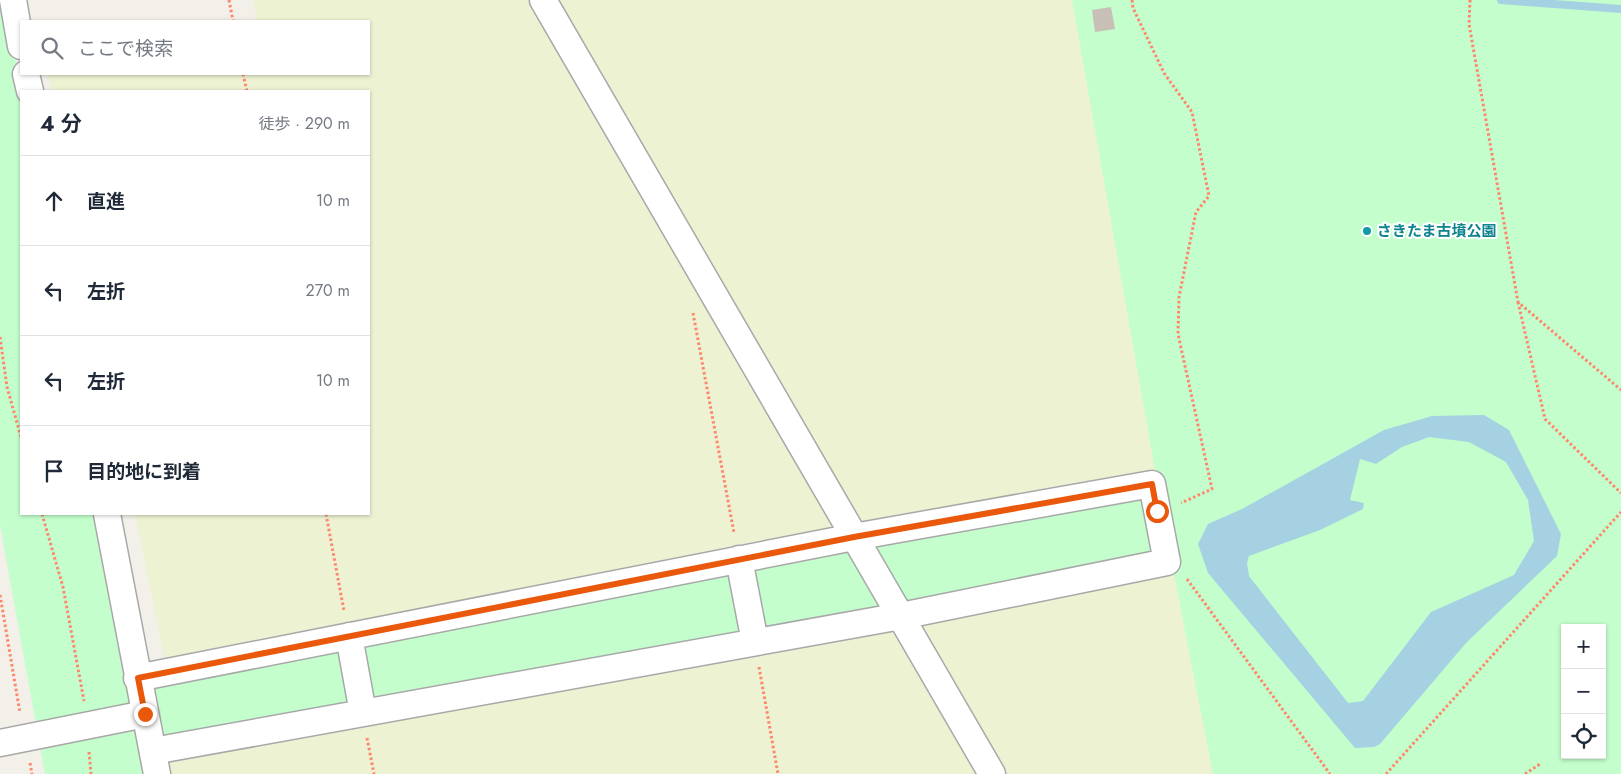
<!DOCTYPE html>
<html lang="ja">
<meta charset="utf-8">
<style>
:root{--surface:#fff;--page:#f6f6f7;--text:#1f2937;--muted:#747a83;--line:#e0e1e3}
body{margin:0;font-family:Jost,"Noto Sans JP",sans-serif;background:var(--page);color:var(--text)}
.controls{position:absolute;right:15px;bottom:15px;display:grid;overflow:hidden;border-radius:0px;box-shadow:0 1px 4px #0004}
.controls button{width:45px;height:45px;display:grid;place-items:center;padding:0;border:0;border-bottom:1px solid var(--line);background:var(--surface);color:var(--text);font:25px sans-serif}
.stop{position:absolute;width:15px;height:15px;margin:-11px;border:4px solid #ea580c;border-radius:50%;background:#fff}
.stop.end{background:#ea580c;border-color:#fff;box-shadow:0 1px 5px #0008}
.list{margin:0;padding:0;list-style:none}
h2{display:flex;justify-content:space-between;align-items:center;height:65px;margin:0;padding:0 20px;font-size:21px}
h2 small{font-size:16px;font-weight:400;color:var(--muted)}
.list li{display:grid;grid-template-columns:32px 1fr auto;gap:15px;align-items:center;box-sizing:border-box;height:90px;padding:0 20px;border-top:1px solid var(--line)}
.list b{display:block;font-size:19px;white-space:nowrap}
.list em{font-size:16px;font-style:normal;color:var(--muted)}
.icon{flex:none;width:28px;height:28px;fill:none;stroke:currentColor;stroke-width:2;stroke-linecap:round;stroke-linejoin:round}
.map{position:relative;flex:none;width:1621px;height:774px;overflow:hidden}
.search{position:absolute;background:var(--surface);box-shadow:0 1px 4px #0004;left:20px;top:20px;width:350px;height:55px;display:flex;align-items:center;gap:12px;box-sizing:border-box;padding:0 18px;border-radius:0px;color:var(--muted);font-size:19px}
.panel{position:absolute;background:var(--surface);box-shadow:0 1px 4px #0004;left:20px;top:90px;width:350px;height:425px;border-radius:0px}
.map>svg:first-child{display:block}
</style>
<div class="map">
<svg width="1621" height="774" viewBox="0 0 1621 774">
<rect width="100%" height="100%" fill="#f2f0e8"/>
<path fill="#edf2d2" d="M253,0H1072L1156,477L165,663L135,514H369V91H52L48,74H369V21H257Z
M1173,569L1213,774H164L161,759Z"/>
<path fill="#c3fecc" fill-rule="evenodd" d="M0,0H5L21,91V514H99L127,667L1156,476L1072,0H1621V774H1213L1173,570L148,762L150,774H45L0,525ZM1565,628H1602V755H1565Z"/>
<path fill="#a5d1e3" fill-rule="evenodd" d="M1484,415L1509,430L1561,534L1557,556L1466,643L1380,744L1374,747L1355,748L1208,573L1198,544L1208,524L1242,509L1384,430L1432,416ZM1429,437L1469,442L1506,462L1528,500L1534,541L1514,575L1431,612L1363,701L1348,703L1249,576L1247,563L1249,556L1320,530L1363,509L1364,503L1350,500L1360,459L1376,464L1402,447Z"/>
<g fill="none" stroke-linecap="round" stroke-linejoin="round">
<path stroke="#a5d1e3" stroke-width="8" d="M1501,0L1621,9"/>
</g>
<path fill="#c8bfb6" d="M1111,7L1115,29L1095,32L1092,10Z"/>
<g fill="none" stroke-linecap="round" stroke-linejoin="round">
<g stroke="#a8a8a8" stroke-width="29">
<path id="street" d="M13,0L21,46
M543,0L992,774
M26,74L30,91
M107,514L157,774
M739,559L755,642
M349,636L363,713
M137,678L854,537L1152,484L1167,562L901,616L153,751
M0,743L145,714"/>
</g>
<path stroke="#ff866c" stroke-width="3" stroke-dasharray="2.5 2.5" stroke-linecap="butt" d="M229,0L233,21
M1132,0L1133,8L1164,73L1192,112L1209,196L1196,212L1179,297L1178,334L1212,489L1181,503
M1470,0L1469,24L1518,302L1621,390
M243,74L247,91
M1518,302L1545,419L1621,493
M693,313L734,533
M0,337L7,387L21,437
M42,514L63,587L84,701
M326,514L344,611
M1187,579L1330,774
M0,595L20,713
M759,667L778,774
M367,738L374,774
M89,752L91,774
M30,763L32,774
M1386,774L1621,512
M1525,774L1540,764"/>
<use href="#street" stroke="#fff" stroke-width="26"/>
</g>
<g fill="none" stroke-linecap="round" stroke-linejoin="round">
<path stroke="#ea580c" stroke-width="6" d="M145,714L138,678L854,537L1152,484L1157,511"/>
</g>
<circle fill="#0f9aa8" stroke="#fff" stroke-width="2" cx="1367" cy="231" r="5"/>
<g text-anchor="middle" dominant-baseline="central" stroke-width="4" stroke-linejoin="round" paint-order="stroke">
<g font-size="15" font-weight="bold" fill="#0d838f" stroke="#fff" text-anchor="start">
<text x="1377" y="231">さきたま古墳公園</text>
</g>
</g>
</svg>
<div class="controls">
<button>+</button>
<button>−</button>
<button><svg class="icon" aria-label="locate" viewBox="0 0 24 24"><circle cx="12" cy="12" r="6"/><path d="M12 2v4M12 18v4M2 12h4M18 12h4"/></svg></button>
</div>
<div class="stop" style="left:1157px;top:511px"></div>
<div class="stop end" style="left:145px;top:714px"></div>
<div class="search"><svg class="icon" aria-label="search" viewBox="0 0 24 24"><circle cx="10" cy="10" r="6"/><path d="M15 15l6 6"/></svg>ここで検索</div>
<section class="panel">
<h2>4 分<small>徒歩 · 290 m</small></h2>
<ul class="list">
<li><svg class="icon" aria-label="ahead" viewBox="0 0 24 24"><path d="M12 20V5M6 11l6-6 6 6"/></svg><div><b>直進</b></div><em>10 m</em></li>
<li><svg class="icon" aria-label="left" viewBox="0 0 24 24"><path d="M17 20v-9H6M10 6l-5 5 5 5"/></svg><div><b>左折</b></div><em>270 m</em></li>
<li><svg class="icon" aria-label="left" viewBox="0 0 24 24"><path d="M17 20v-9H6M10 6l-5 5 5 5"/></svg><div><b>左折</b></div><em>10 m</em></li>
<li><svg class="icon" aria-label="arrive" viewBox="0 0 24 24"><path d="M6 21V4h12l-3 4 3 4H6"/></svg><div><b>目的地に到着</b></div></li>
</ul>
</section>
</div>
